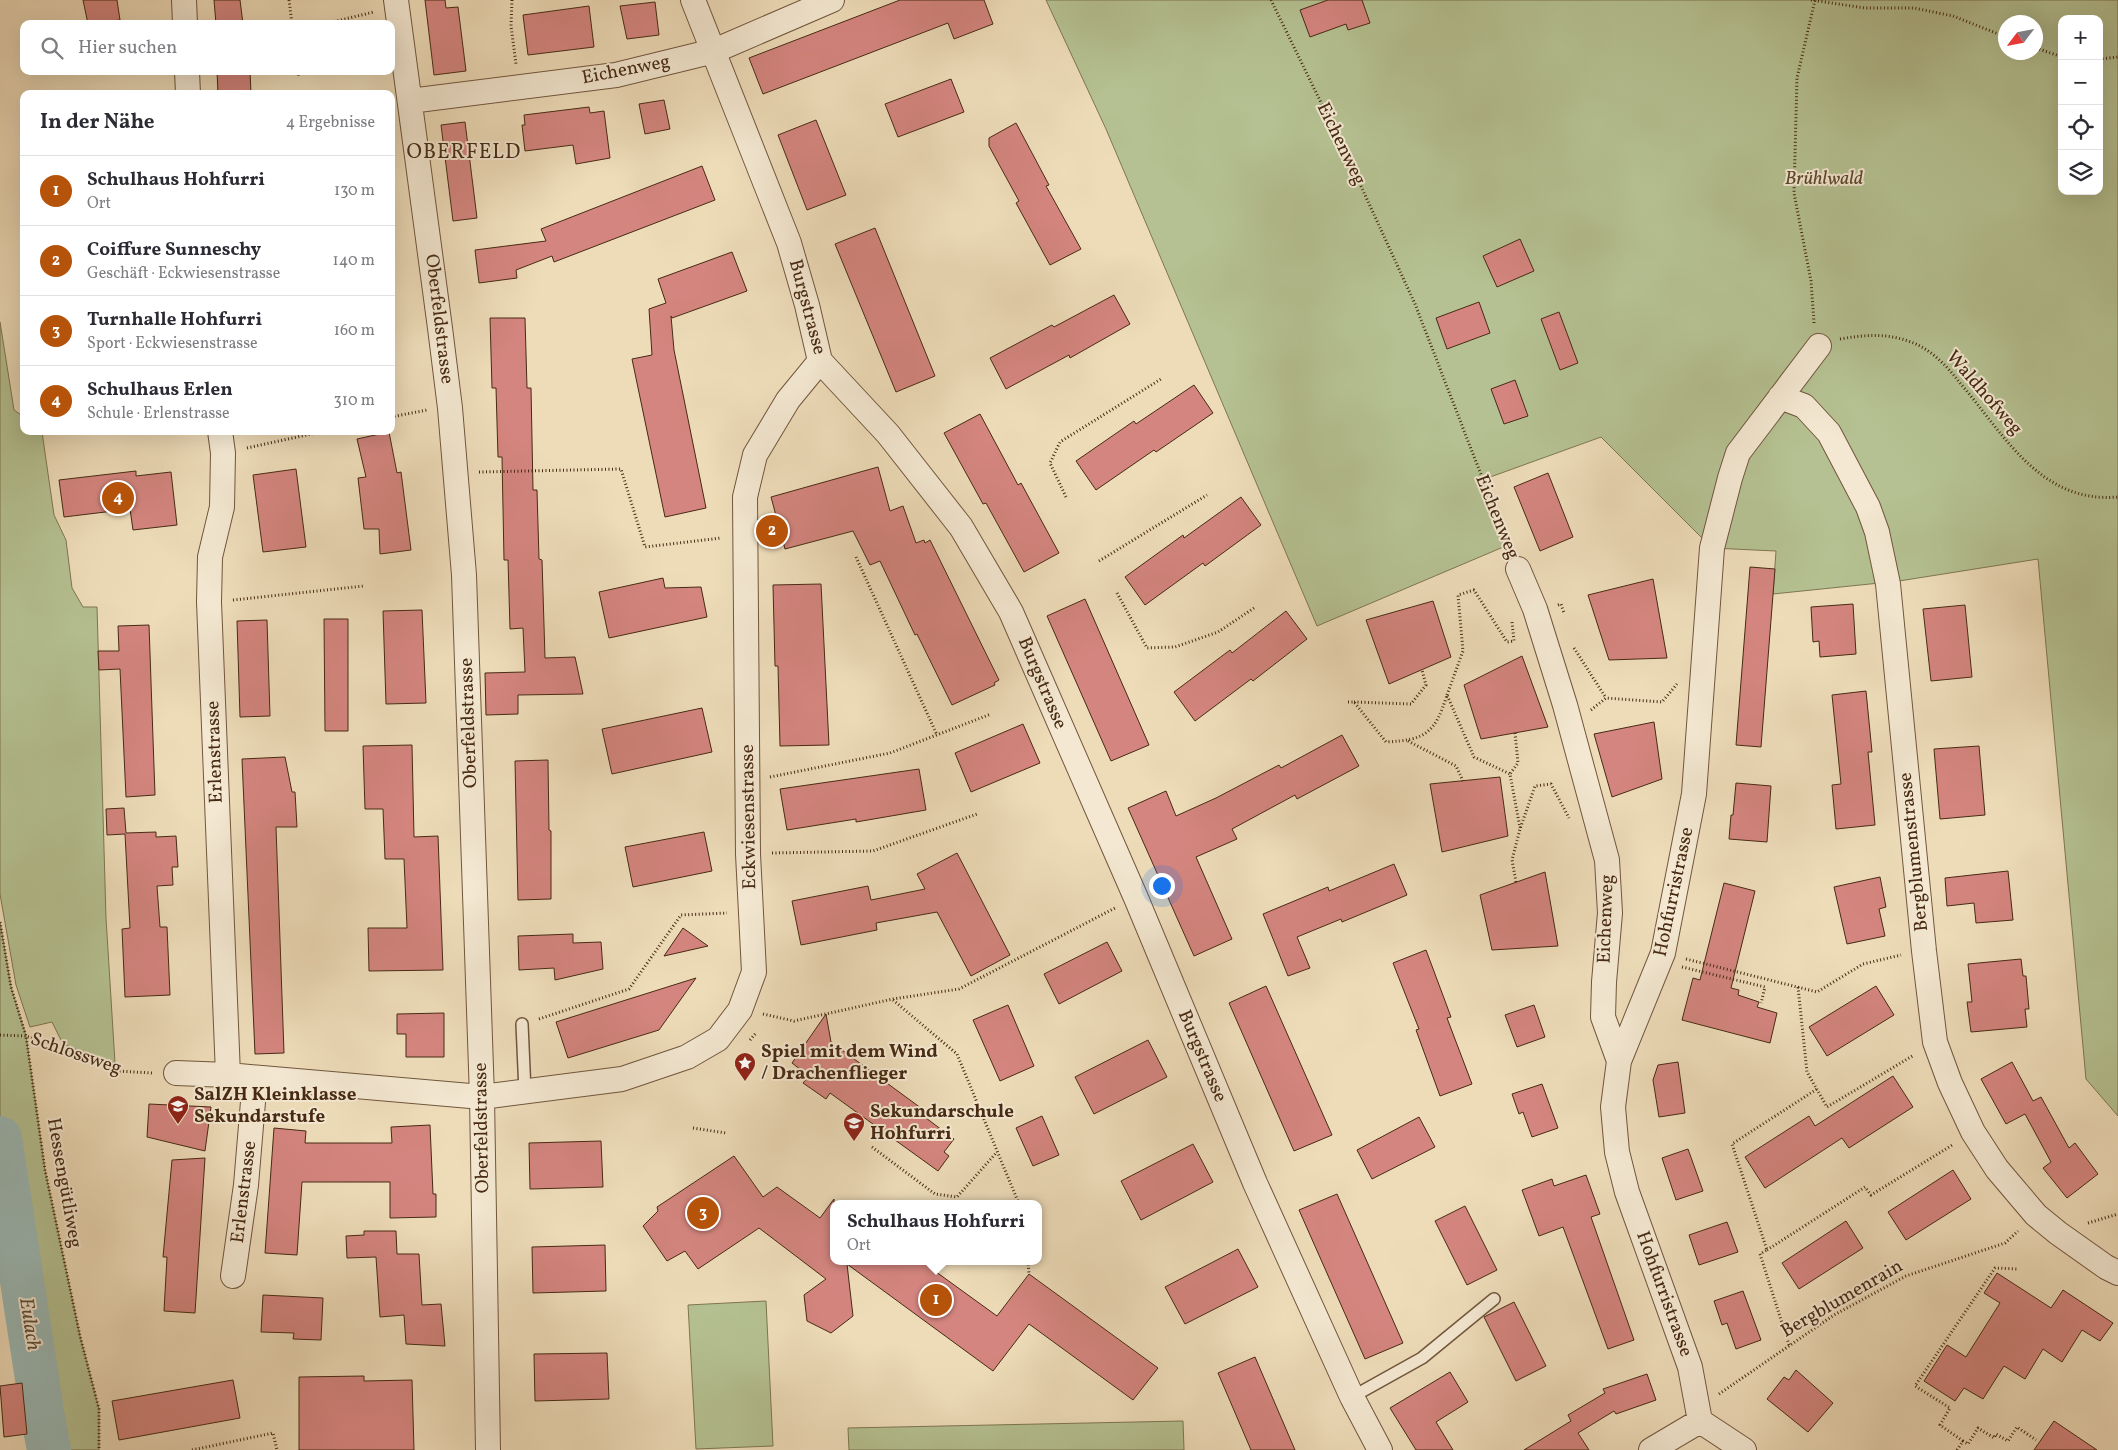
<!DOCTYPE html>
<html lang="de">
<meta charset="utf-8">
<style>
:root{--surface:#fff;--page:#f7f7f7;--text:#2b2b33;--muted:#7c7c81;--line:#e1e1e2;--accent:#b45309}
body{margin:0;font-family:Vollkorn,serif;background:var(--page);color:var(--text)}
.controls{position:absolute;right:15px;top:15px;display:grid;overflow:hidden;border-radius:10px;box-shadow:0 5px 20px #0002}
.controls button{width:45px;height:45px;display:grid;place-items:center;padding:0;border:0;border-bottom:1px solid var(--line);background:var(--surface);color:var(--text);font:25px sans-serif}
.compass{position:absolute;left:1998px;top:15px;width:45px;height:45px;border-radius:50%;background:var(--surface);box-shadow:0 5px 20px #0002;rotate:238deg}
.you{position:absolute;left:1161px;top:885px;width:18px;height:18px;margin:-12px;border:4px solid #fff;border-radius:50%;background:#1a73e8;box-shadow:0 0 0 8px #1a73e833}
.badge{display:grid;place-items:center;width:32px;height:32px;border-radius:50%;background:var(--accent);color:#fff;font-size:16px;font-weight:700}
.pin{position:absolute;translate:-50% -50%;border:2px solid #fff;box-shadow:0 1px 5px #0006}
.popup{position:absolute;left:830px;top:1200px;width:212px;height:65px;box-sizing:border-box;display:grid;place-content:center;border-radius:10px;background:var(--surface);filter:drop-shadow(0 1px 4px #0005);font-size:16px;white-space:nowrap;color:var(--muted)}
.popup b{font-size:19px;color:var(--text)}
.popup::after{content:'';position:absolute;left:50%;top:100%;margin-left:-10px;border:10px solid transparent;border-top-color:var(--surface)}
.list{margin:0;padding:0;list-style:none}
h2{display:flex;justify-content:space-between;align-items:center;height:65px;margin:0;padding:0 20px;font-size:21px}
h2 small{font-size:16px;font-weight:400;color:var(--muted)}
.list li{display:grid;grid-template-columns:32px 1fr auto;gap:15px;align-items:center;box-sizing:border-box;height:70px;padding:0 20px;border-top:1px solid var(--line)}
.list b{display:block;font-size:19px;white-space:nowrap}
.list p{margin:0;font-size:16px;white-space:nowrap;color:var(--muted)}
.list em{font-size:16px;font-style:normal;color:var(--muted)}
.icon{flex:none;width:28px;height:28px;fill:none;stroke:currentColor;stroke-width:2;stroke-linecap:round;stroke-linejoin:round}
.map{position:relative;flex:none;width:2118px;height:1450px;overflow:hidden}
.search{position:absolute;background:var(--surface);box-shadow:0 5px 20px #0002;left:20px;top:20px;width:375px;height:55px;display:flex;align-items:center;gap:12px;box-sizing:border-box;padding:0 18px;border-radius:10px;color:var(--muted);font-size:19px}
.panel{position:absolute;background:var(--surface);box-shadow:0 5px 20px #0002;left:20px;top:90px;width:375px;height:345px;border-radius:10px}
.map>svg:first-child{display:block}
</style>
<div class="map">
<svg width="2118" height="1450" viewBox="0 0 2118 1450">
<rect width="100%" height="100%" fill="#eedcb9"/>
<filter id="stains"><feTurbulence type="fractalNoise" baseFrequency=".004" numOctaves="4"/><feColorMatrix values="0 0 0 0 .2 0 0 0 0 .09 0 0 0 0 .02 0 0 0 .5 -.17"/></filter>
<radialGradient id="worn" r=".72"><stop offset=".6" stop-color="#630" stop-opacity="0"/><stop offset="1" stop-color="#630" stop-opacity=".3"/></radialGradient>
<path fill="#b5c192" stroke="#7e7652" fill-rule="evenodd" d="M1046,0H2118V1116L2086,1079L2038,559L1899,581L1773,594L1776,551L1712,548L1601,437L1482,480L1508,545L1317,626L1106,129ZM2062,19H2099V191H2062ZM2006,22H2036V52H2006Z
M0,322L14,410L24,417V431L42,432L54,515L66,540L72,588L83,607H97L106,918L115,1063L91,1056L63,1044L52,1022L30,1027L16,985L0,894Z
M0,922L11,987L26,1036L45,1170L80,1336L99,1409V1450H61L26,1250L4,1246L0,1230Z
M766,1301L773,1446L696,1449L688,1305Z
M1183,1421L1184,1450H849L848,1428Z"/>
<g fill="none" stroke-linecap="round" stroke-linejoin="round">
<path stroke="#9bbab7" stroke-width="44" d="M0,1138L43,1418L49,1450"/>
</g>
<path fill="#d4857f" stroke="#472a13" d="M83,0H117L120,20L88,24Z
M214,0H240L243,24H216Z
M425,0H445L446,8L458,7L466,71L434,75Z
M900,0H984L993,24L954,39L948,23L763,94L749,58Z
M1328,0H1362L1370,23L1348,30L1346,24L1310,37L1300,10Z
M655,2L659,35L627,39L620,6Z
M589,6L594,47L528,55L523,15Z
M217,71H250L251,94H218Z
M951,79L964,112L898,137L885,104Z
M664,100L670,129L645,134L639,104Z
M589,107L590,113L604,111L610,158L576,164L573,145L525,151L522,125H525L524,115Z
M816,120L846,195L807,210L778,135Z
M465,122L477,218L453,221L441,125Z
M1016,123L1049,185L1046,186L1081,249L1050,265L1016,203L1019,201L989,146V138Z
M702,166L715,200L554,262L552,256L516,270L517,278L479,283L475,250L546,241L541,229Z
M875,228L935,376L896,392L835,244Z
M1520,239L1534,271L1497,287L1483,256Z
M732,252L747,291L672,318L671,316L674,350L706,508L665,517L632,359L652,355L649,309L666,303L658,279Z
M1114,295L1130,324L1070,358L1069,355L1006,389L990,358L1052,325L1054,327Z
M1479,302L1490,333L1447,349L1436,318Z
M1559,312L1578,363L1560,370L1541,319Z
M490,318H525L527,388H531L533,490H537L539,559L542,560L545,658L575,657L583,694L518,695V714L486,715L485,673L525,672L523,628L510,629L508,560H504L502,457H498L496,388H492Z
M1515,380L1528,416L1504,424L1491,389Z
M1194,385L1213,413L1156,452L1154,450L1096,490L1076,461L1134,421L1136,424Z
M980,414L1018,485L1021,483L1059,553L1024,572L986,503L983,504L944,433Z
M389,432L397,473L401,472L411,550L380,554L379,529H364L358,478L366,477L357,439Z
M878,467L890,511L903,506L916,543L924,540L925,543L930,540L999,680L994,683L995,685L952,705L917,634L915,635L880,561L870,565L853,531L785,549L771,497Z
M296,469L306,547L263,552L253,475Z
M136,471V476L171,472L177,525L133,530L130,509L64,517L59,480Z
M1548,473L1573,537L1540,551L1514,487Z
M1241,497L1261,525L1205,566L1203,563L1145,605L1125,577L1183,535L1184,538Z
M1750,567L1775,569L1761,747L1736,745Z
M663,578L665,588L701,587L707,617L609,638L599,592Z
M1653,579L1667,658L1609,660L1588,595Z
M821,584L829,745L780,746L778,666H775L773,585Z
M1085,599L1149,745L1111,761L1047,616Z
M1433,601L1451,657L1389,684L1366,620Z
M1853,604L1856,654L1820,657L1819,641L1813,642L1811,607Z
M1965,605L1972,677L1931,681L1923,609Z
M422,610L426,703L386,704L383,611Z
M1286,611L1307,639L1253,681L1251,679L1195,721L1174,692L1230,650L1232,653Z
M324,619H348V731H325Z
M267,620L270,716L240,717L237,621Z
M149,625L155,795L126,797L120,669L99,670L98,651H119L118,626Z
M1522,656L1548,727L1481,739L1464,685Z
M1866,691L1872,752H1868L1875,825L1836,829L1832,785L1841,784L1832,695Z
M702,708L712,752L612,774L602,729Z
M1654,722L1662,779L1612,797L1594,734Z
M1023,724L1040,763L971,792L955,753Z
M1342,735L1359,766L1297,799L1295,795L1232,829L1237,839L1196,857L1232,939L1194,956L1128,808L1166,791L1176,816L1216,798L1279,765L1281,768Z
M412,745L414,837L438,836L443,970L369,971L368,928H407L404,859H385L383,809H365L363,746Z
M1979,746L1985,815L1940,819L1934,749Z
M285,757L292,792H295L297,827H276L284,1053L255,1054L242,759Z
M548,760L549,830L551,831V899L518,900L515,761Z
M919,769L926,810L856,822V819L787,830L780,789Z
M1500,777L1508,836L1442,852L1430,784Z
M1736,783L1771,786L1767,842L1729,839L1731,815H1733Z
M124,808L126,833L156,832V837L176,836L178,867H172L173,885L157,886L160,927H167L170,995L125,997L122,929L130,928L125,834L107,835L106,809Z
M704,832L712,871L633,887L625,847Z
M957,853L1010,955L971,976L937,912L876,923L877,930L801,945L792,901L868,886L871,900L925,889L917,874Z
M1394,864L1407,895L1342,922L1341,919L1297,937L1310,968L1288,976L1263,914L1328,887L1329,891Z
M2008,871L2013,920L1976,923L1974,903L1947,906L1945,878Z
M1545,872L1558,946L1492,950L1480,895Z
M1880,877L1886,907L1879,909L1885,936L1847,944L1834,887Z
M1724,883L1755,891L1731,988L1739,990L1738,995L1759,1002L1757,1007L1777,1013L1770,1043L1682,1020L1693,978L1700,980Z
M683,928L708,946L664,956Z
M573,934V943L601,942L603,969L555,980L554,968L519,970L518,936Z
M1107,942L1122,971L1059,1004L1044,974Z
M1426,950L1451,1017L1447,1018L1472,1084L1440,1096L1416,1030L1419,1029L1393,963Z
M2021,959L2023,976H2026L2029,1009H2025L2027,1027L1971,1032L1967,1002H1972L1968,964Z
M696,978L659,1030L568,1058L556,1022Z
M1266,986L1332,1135L1294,1151L1229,1003Z
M1876,986L1894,1015L1827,1056L1809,1027Z
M1008,1005L1034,1066L1000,1081L973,1020Z
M1534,1005L1545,1037L1517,1047L1505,1015Z
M444,1013V1057H406V1034H397V1014Z
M826,1014L831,1042L925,1111L922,1115L954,1139L944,1152L949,1156L938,1171L830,1093L826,1099L803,1083L809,1076L792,1063Z
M1148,1040L1167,1077L1094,1114L1075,1077Z
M1678,1062L1685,1113L1659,1117L1653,1080L1658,1065Z
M2012,1062L2033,1101L2041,1097L2069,1148L2075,1143L2098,1174L2067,1198L2043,1168L2051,1162L2025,1114L2006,1124L1981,1079Z
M1893,1076L1913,1107L1849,1148L1842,1138L1765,1188L1745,1157L1809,1116L1815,1126Z
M1542,1084L1558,1128L1532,1137L1523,1112L1519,1114L1512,1094Z
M149,1104L211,1107L205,1151L147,1137Z
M1042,1116L1059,1155L1033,1166L1016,1128Z
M1419,1117L1435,1147L1372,1179L1357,1150Z
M430,1125L433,1194H436V1217L390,1218V1182H302L297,1255L265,1253L274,1128L306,1131L305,1143H392L391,1127Z
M601,1141L603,1187L530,1189L529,1143Z
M1193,1144L1213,1182L1141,1220L1121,1181Z
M1688,1149L1703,1191L1676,1200L1662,1158Z
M734,1156L763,1197L777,1187L820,1218L834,1199V1261H921L997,1316L1029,1274L1158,1368L1133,1400L1029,1324L993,1371L847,1264L853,1316L831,1333L807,1321L804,1295L826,1279L759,1228L698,1269L685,1251L667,1261L643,1226L658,1211L657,1207Z
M205,1158L195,1313L164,1311L167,1257H163L172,1160Z
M1953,1170L1971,1199L1906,1240L1888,1212Z
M1586,1175L1600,1214L1591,1217L1634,1340L1608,1349L1563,1227L1539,1236L1522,1190L1552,1179L1554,1186Z
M1337,1194L1403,1343L1365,1359L1299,1210Z
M1465,1206L1497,1270L1467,1285L1435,1221Z
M1846,1221L1863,1248L1799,1289L1782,1263Z
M1727,1222L1738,1252L1699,1265L1689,1235Z
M364,1231H396L397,1254H419L422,1305L441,1304L445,1346L406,1344L404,1315L380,1317L376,1257L347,1258L346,1236L364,1235Z
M605,1245L606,1291L533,1293L532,1247Z
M1238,1249L1258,1287L1185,1324L1165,1287Z
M1997,1273L2051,1308L2063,1290L2113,1323L2100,1341L2082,1330L2062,1362L2043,1349L2025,1379L2004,1366L1983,1399L1964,1388L1955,1401L1924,1381L1947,1345L1966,1357L2000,1303L1984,1293Z
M1743,1291L1761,1340L1736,1349L1727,1323L1722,1325L1714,1301Z
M263,1295L323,1298L321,1340L293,1339L294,1333L261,1332Z
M1514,1302L1546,1366L1516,1381L1484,1317Z
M607,1353L609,1399L535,1401L534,1354Z
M1255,1357L1295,1450H1251L1218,1373Z
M1796,1370L1833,1403L1808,1432L1767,1399L1784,1377L1789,1380Z
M1450,1372L1468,1402L1436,1422L1453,1450H1416L1390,1408Z
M1647,1374L1656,1400L1616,1414L1614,1411L1578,1433L1589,1450H1524L1571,1421L1568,1415L1605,1393L1603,1389Z
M364,1376V1381L412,1380L414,1450H299V1377Z
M233,1380L240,1418L119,1440L112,1401Z
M22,1383L27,1434L4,1437L0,1386Z
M2054,1421L2097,1450H2034Z"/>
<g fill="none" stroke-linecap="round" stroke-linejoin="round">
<g stroke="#71563c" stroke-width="14">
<path id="service" d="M522,1024L525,1092
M1352,1397L1422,1358L1494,1299"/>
</g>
<g stroke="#71563c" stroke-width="26">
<path id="minor" d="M184,0L185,24
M396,0L440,328L450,408L464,575L482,1097L488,1450
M693,0L789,243L807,305L820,361L888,434L961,527L1011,612L1136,898L1255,1183L1352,1397L1380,1450
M187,71L188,94
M410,101L616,75L714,51L832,0
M1780,397L1804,406L1829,433L1868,507L1877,532L1888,584L1924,951L1935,1042L1950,1083L1973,1132L1997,1169L2036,1215L2058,1233L2106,1267L2118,1273
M220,431L223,453L222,507L210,557L209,602L228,1075
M1518,569L1535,609L1565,705L1607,860L1610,913L1604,982L1603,1017L1619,1061
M176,1073L228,1075L482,1097L622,1079L687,1057L718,1039L740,1010L754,972L748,854L745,497L755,455L788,400L820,361
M233,1276L246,1185L255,1078
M1700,1421L1690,1367L1627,1192L1617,1152L1613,1107L1619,1061L1663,953L1694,794L1712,548L1730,478L1738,453L1819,346
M1700,1421L1744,1450
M1651,1450L1700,1421"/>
</g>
<path stroke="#472a13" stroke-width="3" stroke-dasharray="1 2.5" stroke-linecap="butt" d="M289,0L292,24
M512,0L511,26L516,64
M1271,0L1349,160L1415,304L1509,547
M1811,0L1865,8H1914L1953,16L2006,37
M324,24L374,12
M2036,48L2062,57
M2099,59L2118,57
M298,71L299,77
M1814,323L1811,281L1794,193L1797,78L1815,0
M1840,339C1864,335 1885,333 1908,341C1930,348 1946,365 1960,383C2004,434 2040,504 2118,497
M391,417L427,410
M247,448L324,431
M479,472L621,469L645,547L721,538
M1066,497L1050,463L1060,442L1161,379
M856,557L937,735
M1099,561L1207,495
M1117,593L1147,648L1175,647L1218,632L1254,608
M233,600L364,586
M1558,605L1561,604L1564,613
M1574,648L1606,698
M1447,695L1463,651L1458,595L1474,590L1507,642L1514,641L1512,622
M1348,702H1354L1386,742C1426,740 1435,733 1447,695L1474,757L1510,774
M1354,702L1411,704L1426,685L1422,670
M1591,710L1606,698L1662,702L1677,684
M1515,733L1518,763L1510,774L1520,828
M1408,741L1456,766L1463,781
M770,777L890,753L991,714
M772,853L873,851L977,814
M1516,882L1512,860L1520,829L1535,786L1551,784L1569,818
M0,922L11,987L26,1036L45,1170L80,1336L99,1409V1450
M1686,959L1817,992L1863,964L1901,955
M1682,967L1765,987L1761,1003
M1798,987L1807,1072L1827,1107L1914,1055
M893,1000L957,1054L1019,1204
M763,1014L794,1021L893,999L959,989L1115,908
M539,1019L629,989L681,915L727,913
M0,1035L26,1036L117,1071L152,1073
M750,1040L756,1033
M693,1128L726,1133
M872,1147L935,1194L957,1197L997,1152
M2088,1223L2118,1214
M1767,1250L1865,1187L1871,1195L1954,1144
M1028,1261L1029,1274
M1789,1345L1760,1254L1767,1250L1732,1144L1817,1089
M1719,1394L1834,1315L1906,1276L2005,1243L2018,1231
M1963,1441L1940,1425L1950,1408L1915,1386L1995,1268L2018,1269
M192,1450L273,1433L277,1450
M1957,1450L1963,1441L1968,1444L1978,1428L1994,1438L1996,1434L2008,1441L2017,1427L2036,1440"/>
<use href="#service" stroke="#f4e8d2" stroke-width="11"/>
<use href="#minor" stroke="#f4e8d2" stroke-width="24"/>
</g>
<defs>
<g id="sight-pin" transform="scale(1.125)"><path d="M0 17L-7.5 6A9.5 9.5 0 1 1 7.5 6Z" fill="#8f2418" stroke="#f4e8d2"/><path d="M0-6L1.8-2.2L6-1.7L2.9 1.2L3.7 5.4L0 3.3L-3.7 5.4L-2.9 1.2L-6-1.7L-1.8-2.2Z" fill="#fff"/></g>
<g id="school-pin" transform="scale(1.125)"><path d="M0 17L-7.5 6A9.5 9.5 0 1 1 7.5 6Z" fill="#8f2418" stroke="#f4e8d2"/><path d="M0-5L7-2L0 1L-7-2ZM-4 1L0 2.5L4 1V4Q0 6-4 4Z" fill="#fff"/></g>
</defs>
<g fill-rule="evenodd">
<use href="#sight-pin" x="745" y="1063"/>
<use href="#school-pin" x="178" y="1106"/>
<use href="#school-pin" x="854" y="1123"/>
</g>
<g text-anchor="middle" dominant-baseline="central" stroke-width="4" stroke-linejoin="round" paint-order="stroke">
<g font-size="19" fill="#472a13" stroke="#f4e8d2">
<text transform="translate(626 70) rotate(-11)">Eichenweg</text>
<text transform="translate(1341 144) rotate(64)">Eichenweg</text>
<text transform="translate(807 307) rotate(75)">Burgstrasse</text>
<text transform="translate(439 319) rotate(83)">Oberfeldstrasse</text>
<text transform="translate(1984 393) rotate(49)">Waldhofweg</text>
<text transform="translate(1497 517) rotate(68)">Eichenweg</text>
<text transform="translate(1042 683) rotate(67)">Burgstrasse</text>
<text transform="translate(469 723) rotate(-92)">Oberfeldstrasse</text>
<text transform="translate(215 752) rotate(-92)">Erlenstrasse</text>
<text transform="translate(749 817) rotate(-91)">Eckwiesenstrasse</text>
<text transform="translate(1914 852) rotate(-96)">Bergblumenstrasse</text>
<text transform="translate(1674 892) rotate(-78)">Hohfurristrasse</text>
<text transform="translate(1606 919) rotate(-88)">Eichenweg</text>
<text transform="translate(76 1054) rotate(19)">Schlossweg</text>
<text transform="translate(1202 1056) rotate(67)">Burgstrasse</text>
<text transform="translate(482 1128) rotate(-91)">Oberfeldstrasse</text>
<text transform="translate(64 1183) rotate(80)">Hessengütliweg</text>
<text transform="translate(244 1192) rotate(-83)">Erlenstrasse</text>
<text transform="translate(1664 1294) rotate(70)">Hohfurristrasse</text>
<text transform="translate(1842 1299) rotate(-30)">Bergblumenrain</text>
</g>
<g font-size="19" font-style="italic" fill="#5d482c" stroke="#f4e8d2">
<text x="1824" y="179">Brühlwald</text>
</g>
<g font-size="19" font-weight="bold" fill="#472a13" stroke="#f4e8d2" text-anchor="start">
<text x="761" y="1052">Spiel mit dem Wind<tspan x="761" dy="22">/ Drachenflieger</tspan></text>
<text x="194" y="1095">SalZH Kleinklasse<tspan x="194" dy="22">Sekundarstufe</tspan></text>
<text x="870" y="1112">Sekundarschule<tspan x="870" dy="22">Hohfurri</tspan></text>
</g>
<g font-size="20" font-style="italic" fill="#5c4e3c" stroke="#f4e8d2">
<text transform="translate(29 1324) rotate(81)">Eulach</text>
</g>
<g font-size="21" letter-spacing="1" fill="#472a13" stroke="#f4e8d2">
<text x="464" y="152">OBERFELD</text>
</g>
</g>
<rect width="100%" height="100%" filter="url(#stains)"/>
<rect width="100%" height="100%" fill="url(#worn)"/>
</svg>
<div class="controls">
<button>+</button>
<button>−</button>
<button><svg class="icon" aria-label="locate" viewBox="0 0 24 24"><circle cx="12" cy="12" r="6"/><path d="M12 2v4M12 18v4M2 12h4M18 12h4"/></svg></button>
<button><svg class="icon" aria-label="layers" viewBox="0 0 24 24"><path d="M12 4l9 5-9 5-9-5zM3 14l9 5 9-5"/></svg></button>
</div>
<svg class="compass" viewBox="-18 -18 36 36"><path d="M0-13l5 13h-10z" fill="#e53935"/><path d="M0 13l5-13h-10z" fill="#7c7c81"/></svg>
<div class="you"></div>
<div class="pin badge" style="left:936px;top:1300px">1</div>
<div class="popup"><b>Schulhaus Hohfurri</b>Ort</div>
<div class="pin badge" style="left:772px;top:531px">2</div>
<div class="pin badge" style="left:703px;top:1213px">3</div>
<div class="pin badge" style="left:118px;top:498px">4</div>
<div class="search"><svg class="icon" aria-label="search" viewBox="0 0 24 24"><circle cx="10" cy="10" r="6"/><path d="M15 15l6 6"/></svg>Hier suchen</div>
<section class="panel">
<h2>In der Nähe<small>4 Ergebnisse</small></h2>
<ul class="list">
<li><span class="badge">1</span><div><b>Schulhaus Hohfurri</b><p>Ort</p></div><em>130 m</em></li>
<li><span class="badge">2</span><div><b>Coiffure Sunneschy</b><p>Geschäft · Eckwiesenstrasse</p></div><em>140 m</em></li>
<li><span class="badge">3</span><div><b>Turnhalle Hohfurri</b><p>Sport · Eckwiesenstrasse</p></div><em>160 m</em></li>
<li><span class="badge">4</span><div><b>Schulhaus Erlen</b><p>Schule · Erlenstrasse</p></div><em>310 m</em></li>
</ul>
</section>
</div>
